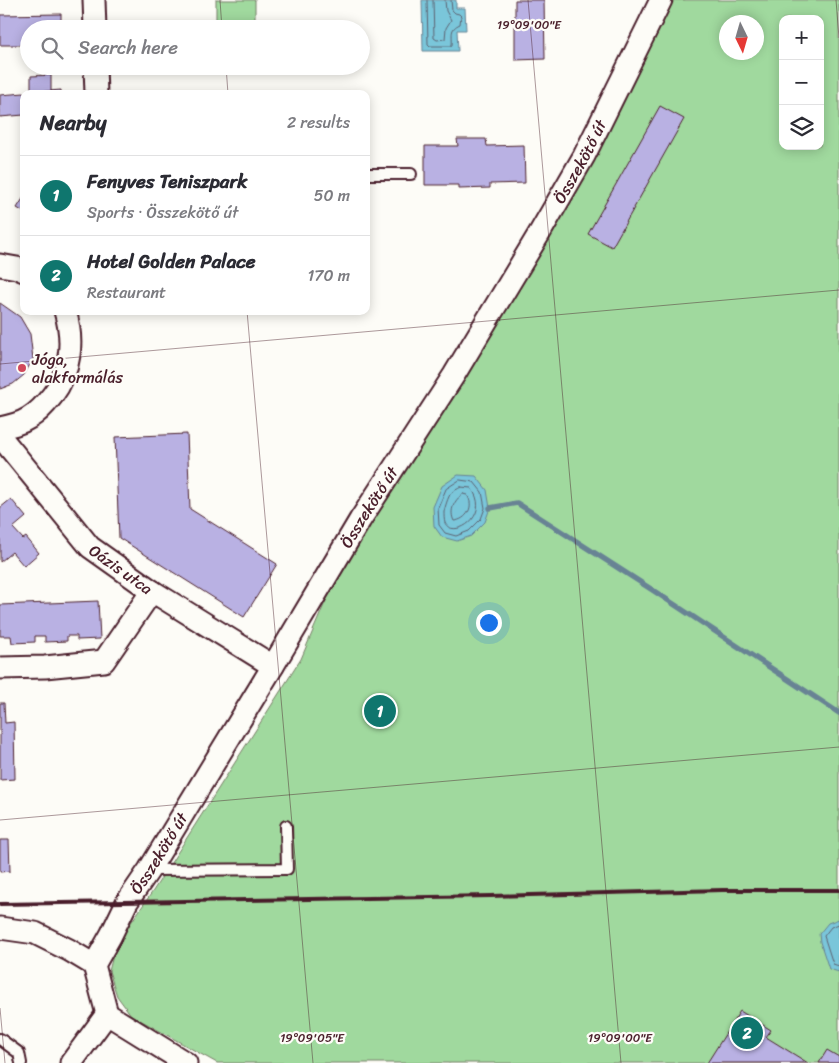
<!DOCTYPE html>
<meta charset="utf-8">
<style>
:root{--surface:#fff;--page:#f7f7f7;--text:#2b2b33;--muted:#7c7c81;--line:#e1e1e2;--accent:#0f766e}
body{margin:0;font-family:Sriracha,sans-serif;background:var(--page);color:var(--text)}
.controls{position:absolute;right:15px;top:15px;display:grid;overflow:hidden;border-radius:10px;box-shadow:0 2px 12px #0003}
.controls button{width:45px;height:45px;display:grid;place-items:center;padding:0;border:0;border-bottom:1px solid var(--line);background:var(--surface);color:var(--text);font:25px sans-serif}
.compass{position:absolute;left:719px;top:15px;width:45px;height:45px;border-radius:50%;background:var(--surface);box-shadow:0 2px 12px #0003;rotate:175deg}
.you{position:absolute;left:488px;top:622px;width:18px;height:18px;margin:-12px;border:4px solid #fff;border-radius:50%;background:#1a73e8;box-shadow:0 0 0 8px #1a73e833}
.badge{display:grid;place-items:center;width:32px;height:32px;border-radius:50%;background:var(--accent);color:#fff;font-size:16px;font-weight:700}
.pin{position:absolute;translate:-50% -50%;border:2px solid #fff;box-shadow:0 1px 5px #0006}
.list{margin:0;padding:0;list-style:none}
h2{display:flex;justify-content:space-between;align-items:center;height:65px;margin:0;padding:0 20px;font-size:21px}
h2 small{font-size:16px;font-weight:400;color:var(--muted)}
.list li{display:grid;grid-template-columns:32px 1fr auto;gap:15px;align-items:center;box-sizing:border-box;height:80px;padding:0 20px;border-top:1px solid var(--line)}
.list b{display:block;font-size:19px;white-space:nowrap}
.list p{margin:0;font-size:16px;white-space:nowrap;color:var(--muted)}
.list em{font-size:16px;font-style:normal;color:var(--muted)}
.icon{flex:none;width:28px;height:28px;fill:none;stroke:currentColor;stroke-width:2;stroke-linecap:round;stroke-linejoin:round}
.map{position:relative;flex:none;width:839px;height:1063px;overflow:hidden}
.search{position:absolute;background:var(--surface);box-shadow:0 2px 12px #0003;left:20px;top:20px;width:350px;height:55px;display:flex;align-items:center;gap:12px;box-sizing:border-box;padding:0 18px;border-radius:28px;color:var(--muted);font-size:19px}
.panel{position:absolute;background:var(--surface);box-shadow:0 2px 12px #0003;left:20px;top:90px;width:350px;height:225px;border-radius:10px}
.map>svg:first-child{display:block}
</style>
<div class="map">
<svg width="839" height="1063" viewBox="0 0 839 1063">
<rect width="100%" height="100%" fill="#fdfcf7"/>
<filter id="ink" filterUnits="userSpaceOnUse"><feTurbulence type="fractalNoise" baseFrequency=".02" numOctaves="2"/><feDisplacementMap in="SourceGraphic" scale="10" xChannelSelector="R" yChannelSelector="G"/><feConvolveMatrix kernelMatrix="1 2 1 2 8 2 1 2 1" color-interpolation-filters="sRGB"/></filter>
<g filter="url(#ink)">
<path fill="#a0d99e" stroke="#757c64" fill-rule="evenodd" d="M216,0H255V29H216Z
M661,0H839V1063H217L131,1015L117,996L109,971L116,944L153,891L301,659L360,520L454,375ZM783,19H820V146H783ZM726,22H756V52H726Z"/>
<path fill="#7ac6da" stroke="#678394" d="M422,0H456V8H465L466,30H457L458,51H423Z
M458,475L476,476L487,490L490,508L485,522L471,536L457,541L442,537L434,526L433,507L442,486Z
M839,919V972L829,969L820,942L819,934L828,923Z"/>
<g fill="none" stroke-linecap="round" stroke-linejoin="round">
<path stroke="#5d6271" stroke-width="1" d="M427,0L428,44L430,46H450L452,45C453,34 449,29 460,24L461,16L459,14L455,13L452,10L451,0
M433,0L434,38L437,40L445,39L446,28L451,20L446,11L445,0
M460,480L474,482L482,492L485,508L481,519L469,531L456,536L445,533L439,525L438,508L446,489Z
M461,487L471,488C493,516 453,540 445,523C444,520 444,515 444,512C445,507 448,497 451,493C453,491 458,489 461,487Z
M463,494L467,495C475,506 467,520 454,521C449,511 454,500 463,494Z
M839,924L831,927L824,936L833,964L839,966"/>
<path stroke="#678394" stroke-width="5.5" d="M490,508L517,503L654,591L839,713"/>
</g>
<path fill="#b9b1e3" stroke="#4a1f2b" d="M515,0H544L545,59L515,60Z
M61,14V29H29V45H0V15Z
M51,75V92H31V76Z
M61,90V94H24V115L0,117V95Z
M660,106L684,119L612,247L588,234Z
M457,139H486L487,146L524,145L525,183L490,184V188L459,189V185H425V146H458Z
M24,197V212L17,208Z
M0,303L20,317L30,334L33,359L24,375L13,384L0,389Z
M187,434L190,509L277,564L244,617L119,538L115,437Z
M11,499L26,517L13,528L23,539L26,537L39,553L24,566L12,552L0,562V508Z
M98,601L100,639L77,640V636H67V641L45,642V636H35V642L12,643L11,636H0V605Z
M0,703H4L5,723L14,722L15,779L0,780Z
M0,840H9L10,871L0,872Z
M740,1011L771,1030L766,1037L808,1063H707Z
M827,1050L839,1057V1063H819Z"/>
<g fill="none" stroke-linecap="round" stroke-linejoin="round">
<g stroke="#4a1f2b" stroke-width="14">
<path id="lane" d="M366,174H411
M150,870L287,869L286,826
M0,1039L19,1053L21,1063"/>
</g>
<g stroke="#4a1f2b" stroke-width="25">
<g id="street">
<path d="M94,0L95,29"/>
<path d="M95,66L96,94"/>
<path d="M0,265L17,268L24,271"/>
<path d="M0,428C10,426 20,424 29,418C39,412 45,405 52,396C71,371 74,341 65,311"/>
<path id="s1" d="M0,436L90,547L152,591L273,666"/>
<path d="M0,668L45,667L104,661L152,591"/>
<path d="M0,928L35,933L69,950L94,965"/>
<path id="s2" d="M107,1014L94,965L111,935L127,902L149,870L273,666L360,520L454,375L539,234L584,156L661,0"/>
<path d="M107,1014L186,1063"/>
<path d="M71,1063L107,1014"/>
</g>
</g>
<use href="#lane" stroke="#fdfcf7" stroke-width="10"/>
<use href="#street" stroke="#fdfcf7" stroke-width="21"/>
<path stroke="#4a1f2b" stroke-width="4" d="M0,904L491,896L722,890H839"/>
</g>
</g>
<path fill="none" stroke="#4a1f2b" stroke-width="1" stroke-opacity="0.45" d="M220,0L222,29M528,0L621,1063M836,0L839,38M226,66L228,94M247,311L313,1063M0,364L839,290M0,820L839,747M0,1008L5,1063"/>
<circle fill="#d1495b" stroke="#fdfcf7" stroke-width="2" cx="22" cy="368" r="5"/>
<g text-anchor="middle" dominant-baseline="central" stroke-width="4.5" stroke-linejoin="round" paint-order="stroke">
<g font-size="16" fill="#4a1f2b" stroke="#fdfcf7">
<text stroke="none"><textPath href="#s2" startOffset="990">Összekötő út</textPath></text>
<text stroke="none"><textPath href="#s2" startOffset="585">Összekötő út</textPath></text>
<text stroke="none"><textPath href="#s1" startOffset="181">Oázis utca</textPath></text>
<text stroke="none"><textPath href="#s2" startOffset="180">Összekötő út</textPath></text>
</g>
<g font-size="16" fill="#4a1f2b" stroke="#fdfcf7" text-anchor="start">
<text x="32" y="359">Jóga,<tspan x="32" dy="18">alakformálás</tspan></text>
</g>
</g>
<g font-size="12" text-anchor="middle" fill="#4a1f2b" stroke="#fdfcf7" stroke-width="4.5" stroke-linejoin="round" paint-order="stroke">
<text x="529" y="29">19°09'00"E</text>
<text x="312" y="1042">19°09'05"E</text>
<text x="620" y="1042">19°09'00"E</text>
</g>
</svg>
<div class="controls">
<button>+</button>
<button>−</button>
<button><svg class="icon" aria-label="layers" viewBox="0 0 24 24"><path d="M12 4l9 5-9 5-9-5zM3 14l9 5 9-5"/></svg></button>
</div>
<svg class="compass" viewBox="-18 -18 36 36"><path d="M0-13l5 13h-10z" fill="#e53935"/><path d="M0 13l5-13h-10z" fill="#7c7c81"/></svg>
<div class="you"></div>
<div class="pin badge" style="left:380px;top:711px">1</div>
<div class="pin badge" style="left:747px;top:1033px">2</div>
<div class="search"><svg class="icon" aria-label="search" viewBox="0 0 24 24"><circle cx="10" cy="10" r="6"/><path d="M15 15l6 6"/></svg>Search here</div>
<section class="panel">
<h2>Nearby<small>2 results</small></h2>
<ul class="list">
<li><span class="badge">1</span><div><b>Fenyves Teniszpark</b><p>Sports · Összekötő út</p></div><em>50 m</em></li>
<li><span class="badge">2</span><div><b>Hotel Golden Palace</b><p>Restaurant</p></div><em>170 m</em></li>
</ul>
</section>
</div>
